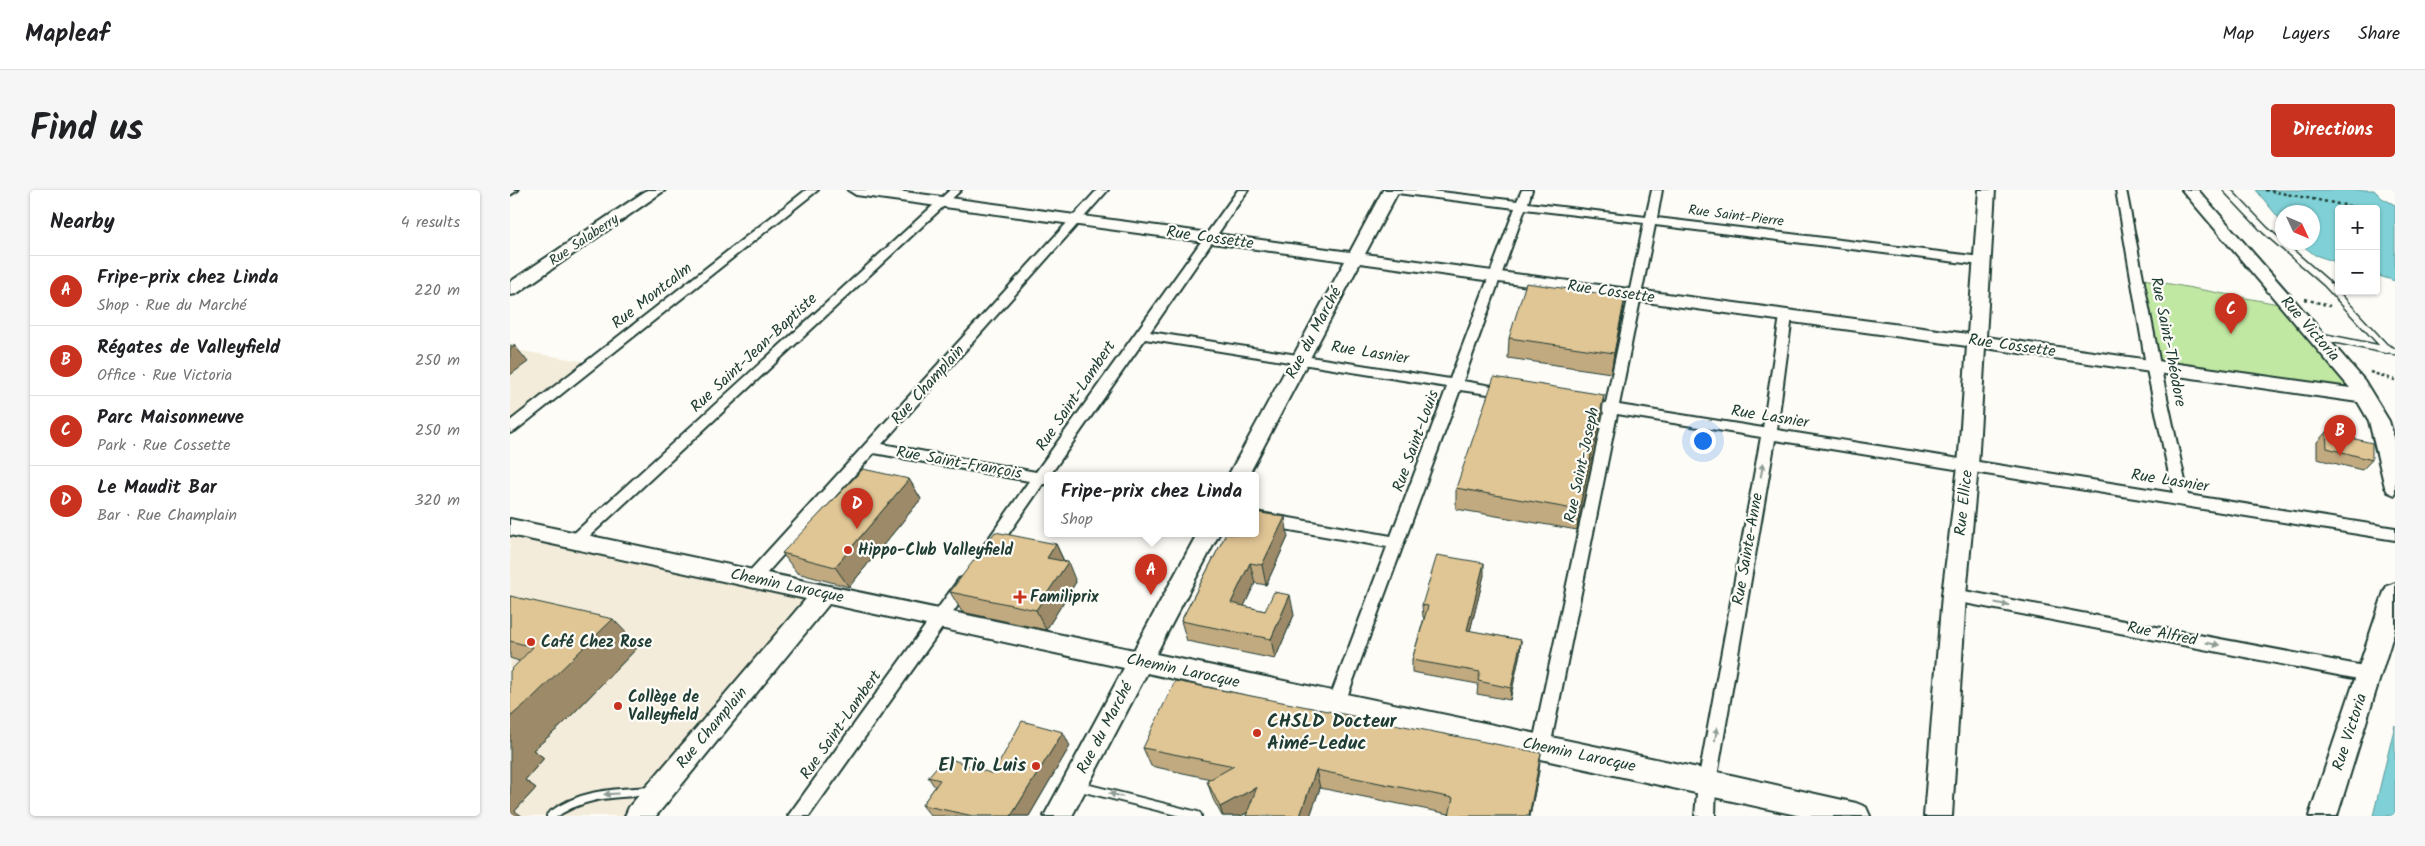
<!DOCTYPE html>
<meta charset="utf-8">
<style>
:root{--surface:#fff;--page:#f6f6f6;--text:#202124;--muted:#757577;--line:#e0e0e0;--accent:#c8321e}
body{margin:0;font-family:Kalam,sans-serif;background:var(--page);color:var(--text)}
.controls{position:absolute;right:15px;top:15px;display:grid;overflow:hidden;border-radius:5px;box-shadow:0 1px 4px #0004}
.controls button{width:45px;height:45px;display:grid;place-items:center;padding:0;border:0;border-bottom:1px solid var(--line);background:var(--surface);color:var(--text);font:25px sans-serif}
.compass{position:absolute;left:1765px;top:15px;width:45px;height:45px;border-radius:50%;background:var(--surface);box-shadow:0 1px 4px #0004;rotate:134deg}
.you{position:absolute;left:1192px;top:250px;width:18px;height:18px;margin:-12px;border:4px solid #fff;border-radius:50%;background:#1a73e8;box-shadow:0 0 0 8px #1a73e833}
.badge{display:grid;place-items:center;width:32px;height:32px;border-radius:50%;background:var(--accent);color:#fff;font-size:16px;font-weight:700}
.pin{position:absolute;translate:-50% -41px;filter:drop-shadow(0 1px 2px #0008)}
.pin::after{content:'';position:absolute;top:26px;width:18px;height:15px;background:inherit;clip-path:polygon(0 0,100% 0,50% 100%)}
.popup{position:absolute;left:534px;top:282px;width:215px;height:65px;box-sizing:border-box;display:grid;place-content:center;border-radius:5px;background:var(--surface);filter:drop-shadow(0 1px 4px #0005);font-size:16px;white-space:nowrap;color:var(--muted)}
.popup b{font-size:19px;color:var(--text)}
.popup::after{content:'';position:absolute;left:50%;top:100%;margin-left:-10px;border:10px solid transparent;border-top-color:var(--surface)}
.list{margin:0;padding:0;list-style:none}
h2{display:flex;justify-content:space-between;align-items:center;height:65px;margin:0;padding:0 20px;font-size:21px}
h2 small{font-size:16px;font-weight:400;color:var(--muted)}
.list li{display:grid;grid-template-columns:32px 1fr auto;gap:15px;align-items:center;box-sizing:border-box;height:70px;padding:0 20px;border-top:1px solid var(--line)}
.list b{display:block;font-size:19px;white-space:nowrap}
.list p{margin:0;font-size:16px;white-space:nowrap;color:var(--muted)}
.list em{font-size:16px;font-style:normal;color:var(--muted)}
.map{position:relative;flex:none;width:1885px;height:626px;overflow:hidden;border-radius:5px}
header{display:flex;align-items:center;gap:30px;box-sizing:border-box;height:70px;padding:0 25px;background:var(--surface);border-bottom:1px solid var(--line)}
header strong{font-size:24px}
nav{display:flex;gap:28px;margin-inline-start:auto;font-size:18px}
.intro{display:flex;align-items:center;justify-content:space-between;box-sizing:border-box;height:120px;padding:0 30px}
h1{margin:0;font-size:35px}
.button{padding:12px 22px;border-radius:5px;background:var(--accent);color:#fff;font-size:18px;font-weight:700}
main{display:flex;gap:30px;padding:0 30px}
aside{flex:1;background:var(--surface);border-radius:5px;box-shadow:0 1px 4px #0004}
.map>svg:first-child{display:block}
</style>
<header>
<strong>Mapleaf</strong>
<nav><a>Map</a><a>Layers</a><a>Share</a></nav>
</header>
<div class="intro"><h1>Find us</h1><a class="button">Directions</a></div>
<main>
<aside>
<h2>Nearby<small>4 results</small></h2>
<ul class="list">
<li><span class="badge">A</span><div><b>Fripe-prix chez Linda</b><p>Shop · Rue du Marché</p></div><em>220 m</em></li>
<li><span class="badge">B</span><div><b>Régates de Valleyfield</b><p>Office · Rue Victoria</p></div><em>250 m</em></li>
<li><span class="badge">C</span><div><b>Parc Maisonneuve</b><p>Park · Rue Cossette</p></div><em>250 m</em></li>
<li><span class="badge">D</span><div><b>Le Maudit Bar</b><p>Bar · Rue Champlain</p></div><em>320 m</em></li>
</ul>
</aside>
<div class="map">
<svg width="1885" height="626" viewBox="0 0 1885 626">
<rect width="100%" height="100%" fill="#fdfcf7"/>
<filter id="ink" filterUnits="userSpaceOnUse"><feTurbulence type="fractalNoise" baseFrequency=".02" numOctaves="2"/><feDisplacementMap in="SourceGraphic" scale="10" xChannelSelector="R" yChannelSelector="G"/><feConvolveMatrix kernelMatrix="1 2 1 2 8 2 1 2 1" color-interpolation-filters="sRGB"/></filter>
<g filter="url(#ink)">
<path fill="#f4ecda" d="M0,159L77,172L0,231Z
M0,341L309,405L124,626H0Z"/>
<path fill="#c1e8a3" stroke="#70926c" d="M1633,89L1774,115L1825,175L1841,202L1649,173Z"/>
<path fill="#7fd1d7" stroke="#599696" d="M1746,0H1864L1872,8L1885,15V91L1866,85V19H1829V73L1805,65L1789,53L1802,52V22H1772V32Z
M1885,535V626H1863Z"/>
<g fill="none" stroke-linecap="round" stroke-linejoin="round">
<g stroke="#1f3d34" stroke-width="9">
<path id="lane-far1" d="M1717,0L1755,40L1816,93L1875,157L1885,162
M1808,146L1877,160"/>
</g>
<g stroke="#1f3d34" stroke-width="12">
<path id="lane" d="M567,596L687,626
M41,626C71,603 105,603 141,601"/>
</g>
<g stroke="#1f3d34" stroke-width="4">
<path id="street" d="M0,0H8L0,5Z
M296,0H308L5,241L0,243V231Z
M440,0H451L70,355L65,357L60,355L57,351L60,347Z
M587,0H598L372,254L526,282L728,0H738L640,142L940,189L1005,18L887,3L882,0H914L1007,11L1012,0H1022L1018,13L1136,27L1142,0H1152L1147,28L1471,67L1477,71L1471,75L1145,35L1109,215L1253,238L1270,126L1276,122L1282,126L1267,240L1663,303L1636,175L1606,0H1616L1650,175L1678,305L1885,338V350L1265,250L1206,592L1205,626H1185L1188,592L1251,247L1107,224L1040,557L1037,563L1031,565L1025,563L1022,557L1094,222L1068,217L1066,214L1073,209L1096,213L1134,33L1015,19L953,191L999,199L1006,203L999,207L950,200L833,518L827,521L821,518L818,513L877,357L745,334V322L881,346L937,197L635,149L540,285L543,286H537V294H533L486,362L480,364L474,362L472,358L519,291L364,263L248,393L242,395L236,393L234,389L236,385Z
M455,387L461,389L463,393L461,397L299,626H278L449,389Z
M1444,399L1859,477L1865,479L1868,484L1865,489L1859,491L1444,411L1438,410L1436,405L1438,400Z"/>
</g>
<g stroke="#1f3d34" stroke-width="4">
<path id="secondary" d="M137,0H155L6,104L0,105V92Z
M338,0H380L840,62L873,0H889L855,64L1458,144L1469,0H1485L1476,147L1840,198L1672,0H1688L1854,190L1879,231L1885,251V305L1878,302L1875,297L1859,231L1848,212L1475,158L1468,276L1456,405L1442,626H1414L1432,405L1448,276L1457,156L850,73L738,286H718L835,71L346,5Z
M0,329L624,460L687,344H709L646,464L1212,583L1346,613L1356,617L1360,626H1291L637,483L562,626H534L614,478L319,414L146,626H115L119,617L296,409L0,345Z
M1885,393V439L1827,626H1799L1874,402L1877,396Z"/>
</g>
<path stroke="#1f3d34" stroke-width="2.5" stroke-dasharray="3 3" stroke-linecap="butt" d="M1755,0L1850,18
M1795,109L1820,116
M1860,182L1885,190"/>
<use href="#lane-far1" stroke="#fdfcf7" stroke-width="6"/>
<use href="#lane" stroke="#fdfcf7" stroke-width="8"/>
<use href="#street" fill="#fdfcf7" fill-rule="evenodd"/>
<use href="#secondary" fill="#fdfcf7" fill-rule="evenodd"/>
</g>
<path fill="#c1a980" stroke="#1f3d34" d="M1115,107L1112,127L1101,183L998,168L999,148Z
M1092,225L1067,340L946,319V298Z
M1816,242L1862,270L1852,280L1807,269V252Z
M399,289L411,309L339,397L287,383L272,363Z
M716,344L778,347L756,395L745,393L734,416L755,421L784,425L765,469L677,451L671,431Z
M546,354L554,371L566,392L536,440L452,422L440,402Z
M974,385L960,441L1011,450L1010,463L1000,510L967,504L968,494L902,482V470L914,428L913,427L912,415Z
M0,406L129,456L52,535L23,560L34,568L15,590L26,598L0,626L9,471L0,468Z
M560,556L519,626H421L412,615L425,597L418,587L483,584Z
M633,558L1029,581L1020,626H939V624L810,598L800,626H736L737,623L731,626H712L703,609L697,591L701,589L641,576Z"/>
<path fill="#9d8a68" stroke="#1f3d34" d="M1115,107L1112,127L1101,183L1104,163Z
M5,156L18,172L0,185V159Z
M1094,205L1092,225L1067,340L1069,320Z
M399,289L411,309L339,397L325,377Z
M775,327L778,347L756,395L752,375Z
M546,354L555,374L537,368Z
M558,372L566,392L536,440L526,420Z
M740,373L745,393L726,433L721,413Z
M974,373V385L957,453V440Z
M780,405L784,425L765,469L761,449Z
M103,429L129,456L52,535L23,560L34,568L15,590L26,598L5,621L12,626H0V527Z
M1011,450L1010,463L1000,510L1001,498Z
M553,542L560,556L519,626H501Z
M1031,563L1029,581L1020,626H1019Z
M806,580L810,598L800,626H790Z
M747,597L753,614L731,626H713L710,617Z"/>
<path fill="#e0c595" stroke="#1f3d34" d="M1016,93L1115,107L1104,163L999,148Z
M0,155L5,156L0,159Z
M984,187L1094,205L1069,320L946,298Z
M1816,242L1862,253V270L1817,258Z
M353,279L399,289L325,377L272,363Z
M745,322L775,327L752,375L740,373L721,413L755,421L764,402L780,405L761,449L671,431L716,344H745Z
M485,342L546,354L537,368L558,372L526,420L440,402Z
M927,365L974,373L957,440L1011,450L1001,498L968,491L970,482L902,470L918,416L912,415Z
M0,406L103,429L21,509L0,527V481L23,457L0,451Z
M665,491L1031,563L1019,626H939L943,608L806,580L790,626H736L747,597L710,617L697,591L724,576L633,558Z
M512,531L553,542L501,626H463L412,615L430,590L418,587L435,567L483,584Z"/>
<defs><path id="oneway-solid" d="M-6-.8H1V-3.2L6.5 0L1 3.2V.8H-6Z" transform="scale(1.25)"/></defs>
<g fill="#8e9c96">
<use href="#oneway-solid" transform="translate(1252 280) rotate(-80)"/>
<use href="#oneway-solid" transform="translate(1492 414) rotate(11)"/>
<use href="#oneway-solid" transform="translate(1703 454) rotate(11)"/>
<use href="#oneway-solid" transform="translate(1206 544) rotate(-80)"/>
<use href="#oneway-solid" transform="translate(101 604) rotate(177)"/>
<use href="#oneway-solid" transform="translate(606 605) rotate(-166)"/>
</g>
</g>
<g fill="#c8321e" stroke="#fdfcf7" stroke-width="2">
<circle cx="338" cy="360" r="5"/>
<path d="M507.5 399.5h5v5h5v5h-5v5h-5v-5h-5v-5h5z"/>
<circle cx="21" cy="452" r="5"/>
<circle cx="108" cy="516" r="5"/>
<circle cx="747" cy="543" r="5"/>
<circle cx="526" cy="576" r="5"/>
</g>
<g text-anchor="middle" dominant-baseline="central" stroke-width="4.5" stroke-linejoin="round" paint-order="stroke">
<g font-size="14" fill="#1f3d34" stroke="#fdfcf7">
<text transform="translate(1226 26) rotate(7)">Rue Saint-Pierre</text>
<text transform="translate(74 50) rotate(-34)">Rue Salaberry</text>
</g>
<g font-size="16" fill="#1f3d34" stroke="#fdfcf7">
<text transform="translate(700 48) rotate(8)">Rue Cossette</text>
<text transform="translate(1101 102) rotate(8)">Rue Cossette</text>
<text transform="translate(142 106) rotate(-38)">Rue Montcalm</text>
<text transform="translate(1800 139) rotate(49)">Rue Victoria</text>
<text transform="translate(804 143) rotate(-62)">Rue du Marché</text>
<text transform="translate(1658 152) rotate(79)">Rue Saint-Théodore</text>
<text transform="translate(1502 156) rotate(8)">Rue Cossette</text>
<text transform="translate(244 163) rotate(-43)">Rue Saint-Jean-Baptiste</text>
<text transform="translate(860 163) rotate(9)">Rue Lasnier</text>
<text transform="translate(418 195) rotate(-48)">Rue Champlain</text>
<text transform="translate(566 206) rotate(-56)">Rue Saint-Lambert</text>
<text transform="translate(1260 227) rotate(9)">Rue Lasnier</text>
<text transform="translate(906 251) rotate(-70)">Rue Saint-Louis</text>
<text transform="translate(449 273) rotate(10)">Rue Saint-François</text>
<text transform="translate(1072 275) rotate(-78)">Rue Saint-Joseph</text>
<text transform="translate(1660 291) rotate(9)">Rue Lasnier</text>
<text transform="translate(1454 313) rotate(-84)">Rue Ellice</text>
<text transform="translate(1238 359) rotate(-80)">Rue Sainte-Anne</text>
<text transform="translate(277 396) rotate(12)">Chemin Larocque</text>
<text transform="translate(1652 444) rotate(11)">Rue Alfred</text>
<text transform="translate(673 481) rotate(12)">Chemin Larocque</text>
<text transform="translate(331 535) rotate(-55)">Rue Saint-Lambert</text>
<text transform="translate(202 538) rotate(-50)">Rue Champlain</text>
<text transform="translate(595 538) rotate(-62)">Rue du Marché</text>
<text transform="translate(1840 542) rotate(-72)">Rue Victoria</text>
<text transform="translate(1069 565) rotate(12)">Chemin Larocque</text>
</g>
<g font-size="16" font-weight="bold" fill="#1f3d34" stroke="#fdfcf7" text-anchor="start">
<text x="348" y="360">Hippo-Club Valleyfield</text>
<text x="520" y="407">Familiprix</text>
<text x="31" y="452">Café Chez Rose</text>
<text x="118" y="507">Collège de<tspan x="118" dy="18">Valleyfield</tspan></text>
</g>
<g font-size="19" font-weight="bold" fill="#1f3d34" stroke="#fdfcf7" text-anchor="start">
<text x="757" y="532">CHSLD Docteur<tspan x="757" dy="22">Aimé-Leduc</tspan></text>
<text x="516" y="576" text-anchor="end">El Tio Luis</text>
</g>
</g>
</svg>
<div class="controls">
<button>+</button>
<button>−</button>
</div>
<svg class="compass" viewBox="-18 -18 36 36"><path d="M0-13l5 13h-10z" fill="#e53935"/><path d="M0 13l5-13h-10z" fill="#757577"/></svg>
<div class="you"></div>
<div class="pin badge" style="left:641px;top:405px">A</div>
<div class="popup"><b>Fripe-prix chez Linda</b>Shop</div>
<div class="pin badge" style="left:1830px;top:266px">B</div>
<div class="pin badge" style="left:1721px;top:144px">C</div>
<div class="pin badge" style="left:347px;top:339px">D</div>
</div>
</main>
